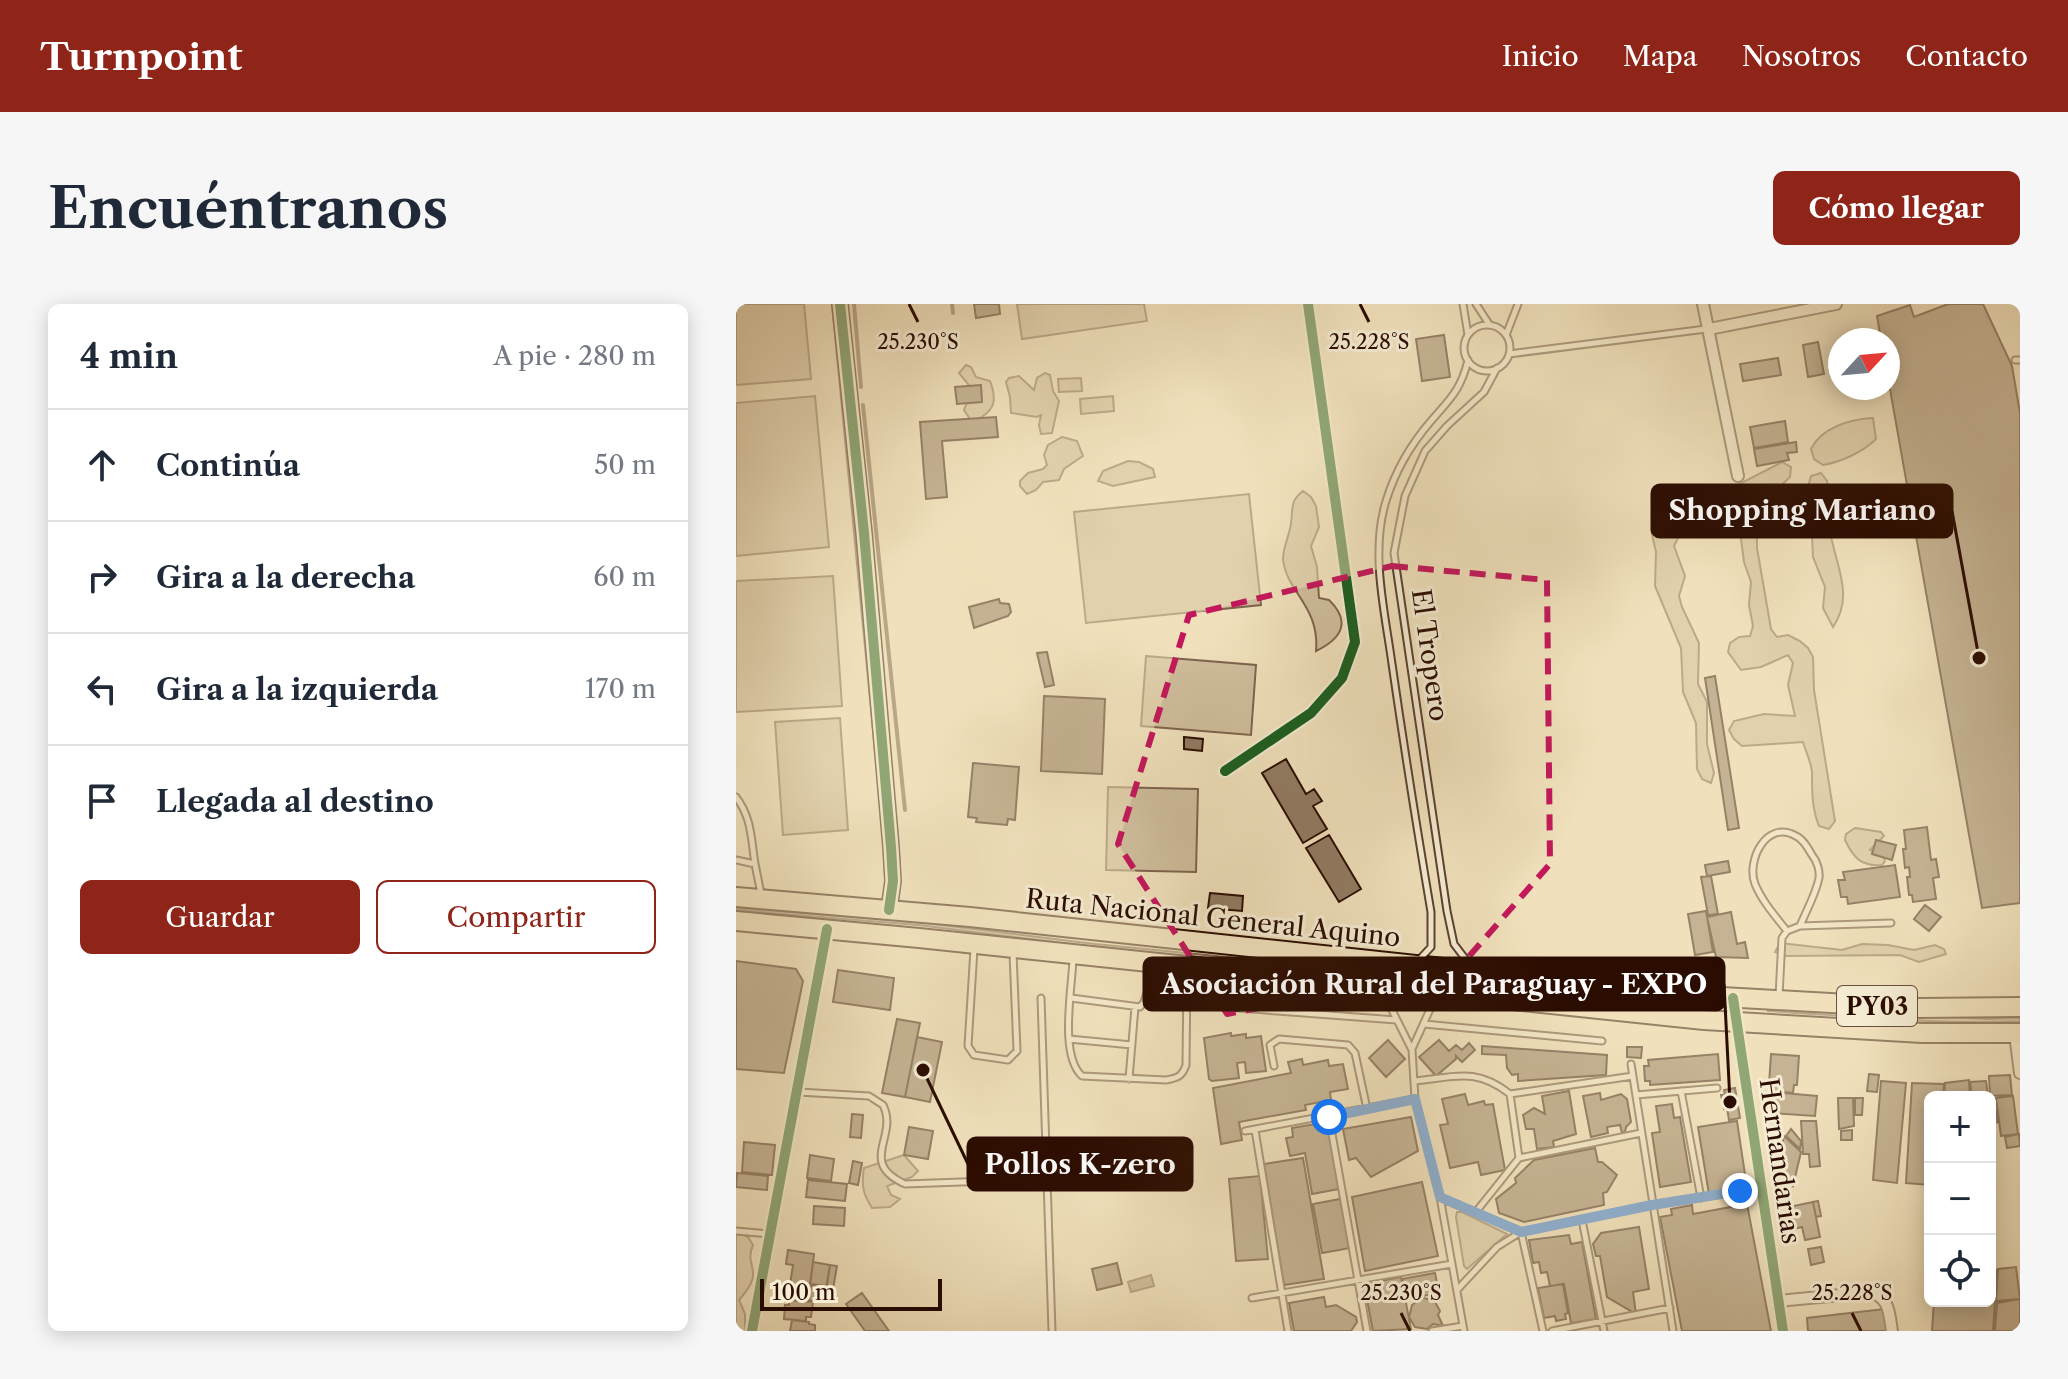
<!DOCTYPE html>
<html lang="es">
<meta charset="utf-8">
<style>
:root{--surface:#fff;--page:#f6f6f7;--text:#1f2937;--muted:#747a83;--line:#e0e1e3;--accent:#8f2418}
body{margin:0;font-family:"Libre Caslon Text",serif;background:var(--page);color:var(--text)}
.controls{position:absolute;right:24px;bottom:24px;display:grid;overflow:hidden;border-radius:12px;box-shadow:0 4px 20px #0003}
.controls button{width:72px;height:72px;display:grid;place-items:center;padding:0;border:0;border-bottom:2px solid var(--line);background:var(--surface);color:var(--text);font:40px sans-serif}
.compass{position:absolute;left:1092px;top:24px;width:72px;height:72px;border-radius:50%;background:var(--surface);box-shadow:0 4px 20px #0003;rotate:64deg}
.scale{position:absolute;left:24px;bottom:20px;width:182px;box-sizing:border-box;padding-left:8px;border:4px solid #2b0c00;border-top:0;font-size:22px;line-height:28px;white-space:nowrap;color:#2b0c00;-webkit-text-stroke:6px #f5ecd3;paint-order:stroke}
.stop{position:absolute;width:24px;height:24px;margin:-18px;border:6px solid #1a73e8;border-radius:50%;background:#fff}
.stop.end{background:#1a73e8;border-color:#fff;box-shadow:0 2px 8px #0008}
.list{margin:0;padding:0;list-style:none}
h2{display:flex;justify-content:space-between;align-items:center;height:104px;margin:0;padding:0 32px;font-size:34px}
h2 small{font-size:26px;font-weight:400;color:var(--muted)}
.list li{display:grid;grid-template-columns:52px 1fr auto;gap:24px;align-items:center;box-sizing:border-box;height:112px;padding:0 32px;border-top:2px solid var(--line)}
.list b{display:block;font-size:30px;white-space:nowrap}
.list em{font-size:26px;font-style:normal;color:var(--muted)}
.actions{display:flex;gap:16px;padding:24px 32px}
.actions a{flex:1;padding:18px 0;border:2px solid var(--accent);border-radius:12px;text-align:center;font-size:28px;color:var(--accent)}
.actions .main{background:var(--accent);color:#fff}
.icon{flex:none;width:44px;height:44px;fill:none;stroke:currentColor;stroke-width:2;stroke-linecap:round;stroke-linejoin:round}
.map{position:relative;flex:none;width:1284px;height:1027px;overflow:hidden;border-radius:12px}
header{display:flex;align-items:center;gap:48px;box-sizing:border-box;height:112px;padding:0 40px;background:var(--accent);color:#fff}
header strong{font-size:38px}
nav{display:flex;gap:44px;margin-inline-start:auto;font-size:28px}
.intro{display:flex;align-items:center;justify-content:space-between;box-sizing:border-box;height:192px;padding:0 48px}
h1{margin:0;font-size:56px}
.button{padding:20px 36px;border-radius:12px;background:var(--accent);color:#fff;font-size:28px;font-weight:700}
main{display:flex;gap:48px;padding:0 48px}
aside{flex:1;background:var(--surface);border-radius:12px;box-shadow:0 4px 20px #0003}
.map>svg:first-child{display:block}
</style>
<header>
<strong>Turnpoint</strong>
<nav><a>Inicio</a><a>Mapa</a><a>Nosotros</a><a>Contacto</a></nav>
</header>
<div class="intro"><h1>Encuéntranos</h1><a class="button">Cómo llegar</a></div>
<main>
<aside>
<h2>4 min<small>A pie · 280 m</small></h2>
<ul class="list">
<li><svg class="icon" aria-label="ahead" viewBox="0 0 24 24"><path d="M12 20V5M6 11l6-6 6 6"/></svg><div><b>Continúa</b></div><em>50 m</em></li>
<li><svg class="icon" aria-label="right" viewBox="0 0 24 24"><path d="M7 20v-9h11M14 6l5 5-5 5"/></svg><div><b>Gira a la derecha</b></div><em>60 m</em></li>
<li><svg class="icon" aria-label="left" viewBox="0 0 24 24"><path d="M17 20v-9H6M10 6l-5 5 5 5"/></svg><div><b>Gira a la izquierda</b></div><em>170 m</em></li>
<li><svg class="icon" aria-label="arrive" viewBox="0 0 24 24"><path d="M6 21V4h12l-3 4 3 4H6"/></svg><div><b>Llegada al destino</b></div></li>
</ul>
<div class="actions"><a class="main">Guardar</a><a>Compartir</a></div>
</aside>
<div class="map">
<svg width="1284" height="1027" viewBox="0 0 1284 1027">
<rect width="100%" height="100%" fill="#f0e1bc"/>
<filter id="stains"><feTurbulence type="fractalNoise" baseFrequency=".0025" numOctaves="4"/><feColorMatrix values="0 0 0 0 .2 0 0 0 0 .09 0 0 0 0 .02 0 0 0 .5 -.17"/></filter>
<radialGradient id="worn" r=".72"><stop offset=".6" stop-color="#630" stop-opacity="0"/><stop offset="1" stop-color="#630" stop-opacity=".3"/></radialGradient>
<path fill="#cfbd9c" stroke="#7d644e" stroke-width="2" d="M0,0H68L75,75L0,81Z
M281,0H408L411,17L286,35Z
M230,61L235,63L240,73L254,77C262,98 258,107 239,117L234,115L228,106L236,85L223,69Z
M309,69L314,71L317,87L323,97L316,129L305,130L303,121L305,111L301,113L275,109L274,93L270,78L273,74L283,72L298,86L301,74Z
M345,74L346,87L323,88L322,75Z
M79,92L93,243L0,252V99Z
M377,92L378,107L345,110L344,95Z
M1137,114L1140,135C1127,148 1105,158 1087,161L1078,155L1075,145C1085,124 1114,115 1137,114Z
M326,133L341,137L347,152L328,165L323,176L307,178L300,186L291,190L284,182V177L292,169L307,165L311,161L308,151L312,141Z
M392,157L403,158L417,165L419,173L377,182L362,177L367,167Z
M1046,158L1055,163L1054,173L1032,194L1015,205L1021,224V244L1035,325L1041,333L1052,331L1064,337L1072,344L1077,353L1078,386L1099,517L1093,525L1083,522C1076,505 1076,488 1076,470C1076,460 1070,448 1067,438L1006,442L998,435L993,426L998,417L1028,410L1059,412L1052,381L1057,359L1052,351L1025,363L1005,366L992,348L994,339L1003,333L1014,332L1017,322L1013,301L1015,278L1008,258L1004,227L999,217L990,212L943,232L938,242L949,272L943,292L946,303L963,339L962,380L971,398V440L978,469L975,479L966,475L961,465L960,419L947,388L945,344L919,282L920,248L915,226L939,207L990,187Z
M1085,169L1091,177C1093,194 1095,209 1094,226C1094,232 1097,239 1098,245C1105,272 1115,297 1097,323L1087,304L1089,283L1077,253L1075,210L1070,190L1075,172Z
M567,187L575,193L580,202L583,223L575,242L581,263L583,294L593,296C616,318 605,335 580,347C584,302 550,288 547,255C547,243 554,230 555,219C557,204 554,197 567,187Z
M513,190L525,301L350,319L338,208Z
M97,272L106,402L0,408V277Z
M410,352L520,361L515,431L405,422Z
M104,414L112,526L47,531L39,418Z
M372,483L462,485L460,568L370,566Z
M1119,524L1145,528L1148,532L1134,546L1147,552L1149,557L1146,561C1125,563 1117,553 1109,536L1110,530Z
M0,604L182,618L359,640L982,702L835,691L359,643L182,621L0,606Z
M1044,639L1106,646L1126,640L1152,641L1178,646L1199,641L1208,645L1210,650L1183,658L1164,651L1050,652L1039,648Z
M1031,704L1251,715L1284,714V717C1200,721 1115,712 1032,707Z
M168,851L182,867L176,873L151,882L155,891L164,895L154,903L136,904C127,890 125,881 128,864Z
M721,908H726L771,930L731,965L728,962L720,913Z
M0,927L12,933L17,941C7,964 31,965 3,996L9,1010V1027H0Z"/>
<path fill="#ad997c" stroke="#79614a" stroke-width="2" d="M415,971L418,982L395,988L392,978Z"/>
<g fill="none" stroke-linecap="round" stroke-linejoin="round">
<path stroke="#79614a" stroke-width="4" d="M97,0L140,447
M118,0L125,83
M216,0L217,9
M127,101L169,506"/>
</g>
<path fill="#917b62" stroke="#2b0c00" stroke-width="2" d="M238,0H263L264,10L240,14Z
M1212,0H1247L1276,62L1284,109V599L1246,604L1152,74V36H1145L1141,12L1174,1L1178,13Z
M708,31L714,73L686,77L680,35Z
M1082,38L1088,70L1072,73L1067,41Z
M1042,54L1045,71L1007,77L1004,60Z
M245,81L246,98L221,100L219,83Z
M260,113L262,133L206,137L211,193L190,195L184,118Z
M1049,117L1052,138L1018,144L1014,123Z
M1060,138L1061,148L1051,149L1053,156L1021,162L1018,145Z
M263,295L264,299L273,300L275,308L272,312L238,324L233,303Z
M311,348L318,381L309,383L301,349Z
M979,372L1003,524L992,526L969,374Z
M308,392L369,395L366,470L305,467Z
M448,433L467,435L466,447L448,445Z
M550,455L570,490L578,485L586,497L577,502L591,525L567,539L526,469Z
M237,459L283,463L279,516L272,515L271,521L240,518L241,514L232,513Z
M1191,523L1195,556L1200,555L1203,573L1197,574L1200,595L1177,598L1176,591H1173L1171,573H1174L1173,563L1169,564L1167,545H1170L1168,526Z
M593,531L625,585L603,598L570,544Z
M1140,536L1160,541L1156,556L1136,550Z
M992,557L994,568L971,572L969,561Z
M1159,561L1164,593L1112,600L1111,593H1105L1102,576H1109L1107,568Z
M975,572L982,610L972,611L965,573Z
M474,589L507,592L506,607L472,604Z
M1189,601L1205,613L1193,627L1178,615Z
M970,607L977,648L959,651L952,610Z
M995,608L1001,640L1009,638L1012,654L980,653L971,613Z
M0,657L60,665L67,677L48,769L0,765Z
M102,666L158,674L154,706L97,698Z
M161,715L184,719L169,793L146,789Z
M495,729V732L510,730V734L525,732L530,767L510,769L509,758L501,759L503,774L476,777L473,775L468,734Z
M181,733L206,738L194,798L169,793Z
M652,736L669,755L650,773L633,754Z
M703,736L713,747L720,741L726,746L733,739L739,746L726,758L720,752V755L700,772L683,753Z
M746,742L871,751L870,771L782,777V770L776,771L771,764L770,751L746,750Z
M891,743H906L905,754L891,753Z
M982,750L984,776L914,781V777H909L908,762H913L912,756Z
M1035,750L1063,752L1061,781H1058L1057,789L1037,787L1038,781L1033,780Z
M566,755L567,761L592,756L593,762L607,760L612,785L594,788L595,796L569,801L570,806L503,818L506,836L485,840L477,784L555,769L552,758Z
M1133,770L1143,771L1141,788L1131,787Z
M1274,771L1276,791L1254,792L1253,772Z
M1233,776L1234,793H1208L1209,779Z
M1145,777L1170,779L1161,879L1137,876Z
M1250,777L1252,793H1236L1234,778Z
M1176,779L1208,780L1207,793H1194V881L1170,879Z
M999,784L1004,814L993,816L991,804L988,805L985,791H989L988,786Z
M833,787L840,830L817,837L818,843L801,845L798,825H790L787,811L798,804L809,810L806,792Z
M1036,788L1081,792L1079,812L1035,809Z
M864,789L865,796L885,790L891,795L895,818L890,823L889,828L886,829L884,821L871,823L872,829L855,833L847,792Z
M729,790L732,801L748,797L749,801L757,800L769,866L745,871L742,858L714,864L704,821L712,820L706,795Z
M1277,792L1282,830L1265,832L1260,794Z
M1102,794H1117L1118,822L1103,825Z
M1119,794H1127L1126,811H1119Z
M936,800L938,814L944,813L955,878L924,883L916,829L924,828L920,802Z
M1259,804L1262,818L1254,820V805Z
M116,810L127,811L125,834L114,833Z
M675,813L682,847L635,873L620,854L613,856L607,825Z
M1001,817L1011,884L973,890L962,823Z
M1065,817H1080L1084,862L1074,863L1073,850H1067Z
M591,818L603,885L576,890L569,849L554,852L550,834L557,833L556,824Z
M173,823L197,827L192,855L168,851Z
M1055,825L1065,837L1064,845L1050,832Z
M1116,826V836H1105V827Z
M1283,830L1284,842L1271,844L1269,833Z
M1048,832L1065,848L1057,882L1040,865Z
M8,838L39,841L36,871L6,868Z
M859,844L862,858H866L881,871L871,888L867,889L868,901L788,918L763,909L760,895L780,879L779,874L798,856Z
M74,851L98,855L95,877L71,874Z
M567,854L588,975L548,981L528,860Z
M117,857L126,859L122,881L113,879Z
M1,869L32,872L31,886L0,883Z
M524,872L532,955L500,957L493,875Z
M72,876L111,880L109,897L70,893Z
M686,878L702,952L629,967L616,893Z
M604,895L614,944L586,949L577,900Z
M1082,897L1085,912L1080,913L1077,898Z
M1077,898L1084,933L1069,936L1066,923L1057,925L1053,903Z
M1011,900L1035,1027H946L924,913L936,911L935,905L956,901L957,910Z
M78,902L109,904L108,922L77,920Z
M903,923L913,985L897,988L900,1010L871,993L864,952H860L857,940L865,929Z
M833,931L835,940L846,938L860,1015L835,1019L828,980L814,982L811,968L805,969L803,958L797,959L793,936Z
M1085,943L1088,958L1075,961L1072,945Z
M52,946L78,950L73,990L53,987L57,961L50,960Z
M77,958L94,961L91,982L74,980Z
M381,959L386,980L361,986L356,965Z
M94,961L101,962L97,985L90,984Z
M1280,963L1284,995L1260,997L1262,965Z
M1261,966L1257,1027H1196L1198,997H1254V967Z
M699,969L703,989L670,995L666,975Z
M665,973L675,1025L637,1027L628,980Z
M827,980L832,1009L829,1010L830,1015L820,1017L819,1012L808,1014L802,984Z
M75,981L97,985L96,991L82,988L80,998L73,997Z
M126,989L153,1027H129L110,1000Z
M588,993L590,1003L600,1001L620,1013L621,1018L615,1027H558L553,999Z
M686,994L698,996L704,1007L702,1011L707,1022L697,1020L691,1025L679,1023L673,1013L676,1001Z
M1284,995V1027H1259L1261,999Z
M53,996L77,998L75,1013H70V1017L48,1015L49,1001H53Z
M1148,1005L1151,1027H1072L1071,1014Z
M56,1016L73,1018V1020L79,1021V1027H54Z"/>
<g fill="none" stroke-linecap="round" stroke-linejoin="round">
<g stroke="#5c412f" stroke-width="9">
<path id="lane" d="M727,0L732,31
M740,0L753,20
M728 44a23 23 0 1 1 46 0a23 23 0 1 1-46 0Z
M770,31L782,0
M773,50L970,25
M1279,56H1284
M0,493C16,514 15,535 19,560
M0,556L19,560L25,590
M1051,627C1039,612 1026,597 1019,580C1010,556 1031,515 1060,532C1067,535 1072,544 1076,551C1081,557 1084,567 1083,574C1080,590 1070,607 1064,622
M238,645L232,742L238,751L272,756L281,747L277,649
M337,655C336,685 323,751 346,772L430,776C441,774 446,773 450,761L451,668
M682,657L695,643V608C681,525 668,443 656,360C649,308 634,249 650,197C659,168 676,139 695,117C714,95 725,86 732,56
M734,661L718,640L711,607L658,249L669,192L689,147L711,122L748,88L761,64
M647,688L676,746L679,795L704,893L728,1027
M1043,692L1046,634L1051,627L1064,622L1155,619
M305,694L316,1027
M335,694L404,703L408,698L419,664
M450,700L660,716
M688,720L866,737
M333,735L396,741
M676,745L700,692
M895,760L937,1027
M538,762L534,741L543,735L612,741L619,749L631,805
M393,775L399,703
M679,777C719,773 740,763 774,790L783,854
M945,787L965,894
M62,788L133,792L147,801C163,833 121,858 169,880L311,875
M774,790L897,772
M900,791L981,784
M593,813L631,1027
M519,826L552,1027
M509,827L679,795
M705,894L784,927
M739,909L783,854L905,829
M846,916L868,1027
M0,927L33,930
M785,928L807,1027
M721,986L761,943L785,928L916,901L1004,887
M516,994L716,960
M696,1027L727,1022
M816,1027L934,1004"/>
</g>
<g stroke="#5c412f" stroke-width="14">
<path id="street" d="M967,0L1002,172
M973,25L1100,0
M489,467L575,409L606,374L619,338L572,0
M997,694L1047,1027
M1279,730L1284,769
M1042,997L1135,988C1154,995 1153,1009 1156,1027
M16,1027L91,625"/>
</g>
<g stroke="#2b0c00" stroke-width="18">
<path id="secondary" d="M104,0L128,229L155,543L157,577L153,606"/>
</g>
<g stroke="#2b0c00" stroke-width="22">
<path id="highway" d="M0,593L234,613L969,692L1183,704L1284,703
M0,617L183,634L968,716L1186,729H1284"/>
</g>
<use href="#lane" stroke="#f5ecd3" stroke-width="5"/>
<use href="#street" stroke="#f5ecd3" stroke-width="10"/>
<use href="#secondary" stroke="#f5ecd3" stroke-width="14"/>
<use href="#highway" stroke="#f0e1bc" stroke-width="18"/>
<g stroke="#f5ecd3" stroke-width="15">
<path id="cycleway" d="M104,0L128,229L155,543L157,577L153,606
M489,467L575,409L606,374L619,338L572,0
M997,694L1047,1027
M16,1027L91,625"/>
</g>
<use href="#cycleway" stroke="#1b5e20" stroke-width="10"/>
</g>
<g fill="none" stroke-linecap="round" stroke-linejoin="round">
<path stroke="#1a73e8" stroke-width="10" d="M593,813L679,795L704,893L785,928L916,901L1004,887"/>
</g>
<path d="M0 0H1284V1027H0ZM656,262L811,276L814,560L721,666L491,710L382,540L453,311Z" fill="#f0e1bc" fill-opacity=".55" fill-rule="evenodd"/>
<path fill="none" stroke="#c2185b" stroke-width="6" stroke-dasharray="16 10" stroke-linejoin="round" d="M656,262L811,276L814,560L721,666L491,710L382,540L453,311Z"/>
<path fill="none" stroke="#2b0c00" stroke-width="3" d="M173,0L182,18M624,0L633,18M665,1009L674,1027M1116,1009L1125,1027"/>
<g text-anchor="middle" dominant-baseline="central" stroke-width="6" stroke-linejoin="round" paint-order="stroke">
<rect fill="#f5ecd3" stroke="#684f3f" stroke-width="2" x="1101" y="682" width="80" height="40" rx="6"/>
<g font-size="24" font-weight="bold" fill="#2b0c00">
<text x="1141" y="702">PY03</text>
</g>
<g font-size="26" fill="#2b0c00" stroke="#f5ecd3">
<text transform="translate(694 351) rotate(82)">El Tropero</text>
<text transform="translate(477 614) rotate(6)">Ruta Nacional General Aquino</text>
<text transform="translate(1044 857) rotate(82)">Hernandarias</text>
</g>
</g>
<g font-size="20" text-anchor="middle" fill="#2b0c00" stroke="#f5ecd3" stroke-width="6" stroke-linejoin="round" paint-order="stroke">
<text x="182" y="45">25.230°S</text>
<text x="633" y="45">25.228°S</text>
<text x="665" y="996">25.230°S</text>
<text x="1116" y="996">25.228°S</text>
</g>
<path fill="none" stroke="#2b0c00" stroke-width="3" d="M1243 354L1216 207M994 798L988 680M187 766L232 860"/>
<g fill="#2b0c00" stroke="#f5ecd3" stroke-width="3">
<circle cx="1243" cy="354" r="8"/>
<circle cx="994" cy="798" r="8"/>
<circle cx="187" cy="766" r="8"/>
</g>
<g fill="#2b0c00" stroke="#2b0c00" stroke-width="3">
<rect x="916" y="181" width="300" height="52" rx="8"/>
<rect x="408" y="654" width="580" height="52" rx="8"/>
<rect x="232" y="834" width="224" height="52" rx="8"/>
</g>
<g font-size="28" text-anchor="middle" font-weight="bold" fill="#fff">
<text x="1066" y="216">Shopping Mariano</text>
<text x="698" y="690">Asociación Rural del Paraguay - EXPO</text>
<text x="344" y="870">Pollos K-zero</text>
</g>
<rect width="100%" height="100%" filter="url(#stains)"/>
<rect width="100%" height="100%" fill="url(#worn)"/>
</svg>
<div class="controls">
<button>+</button>
<button>−</button>
<button><svg class="icon" aria-label="locate" viewBox="0 0 24 24"><circle cx="12" cy="12" r="6"/><path d="M12 2v4M12 18v4M2 12h4M18 12h4"/></svg></button>
</div>
<svg class="compass" viewBox="-18 -18 36 36"><path d="M0-13l5 13h-10z" fill="#e53935"/><path d="M0 13l5-13h-10z" fill="#747a83"/></svg>
<div class="scale">100 m</div>
<div class="stop" style="left:593px;top:813px"></div>
<div class="stop end" style="left:1004px;top:887px"></div>
</div>
</main>
